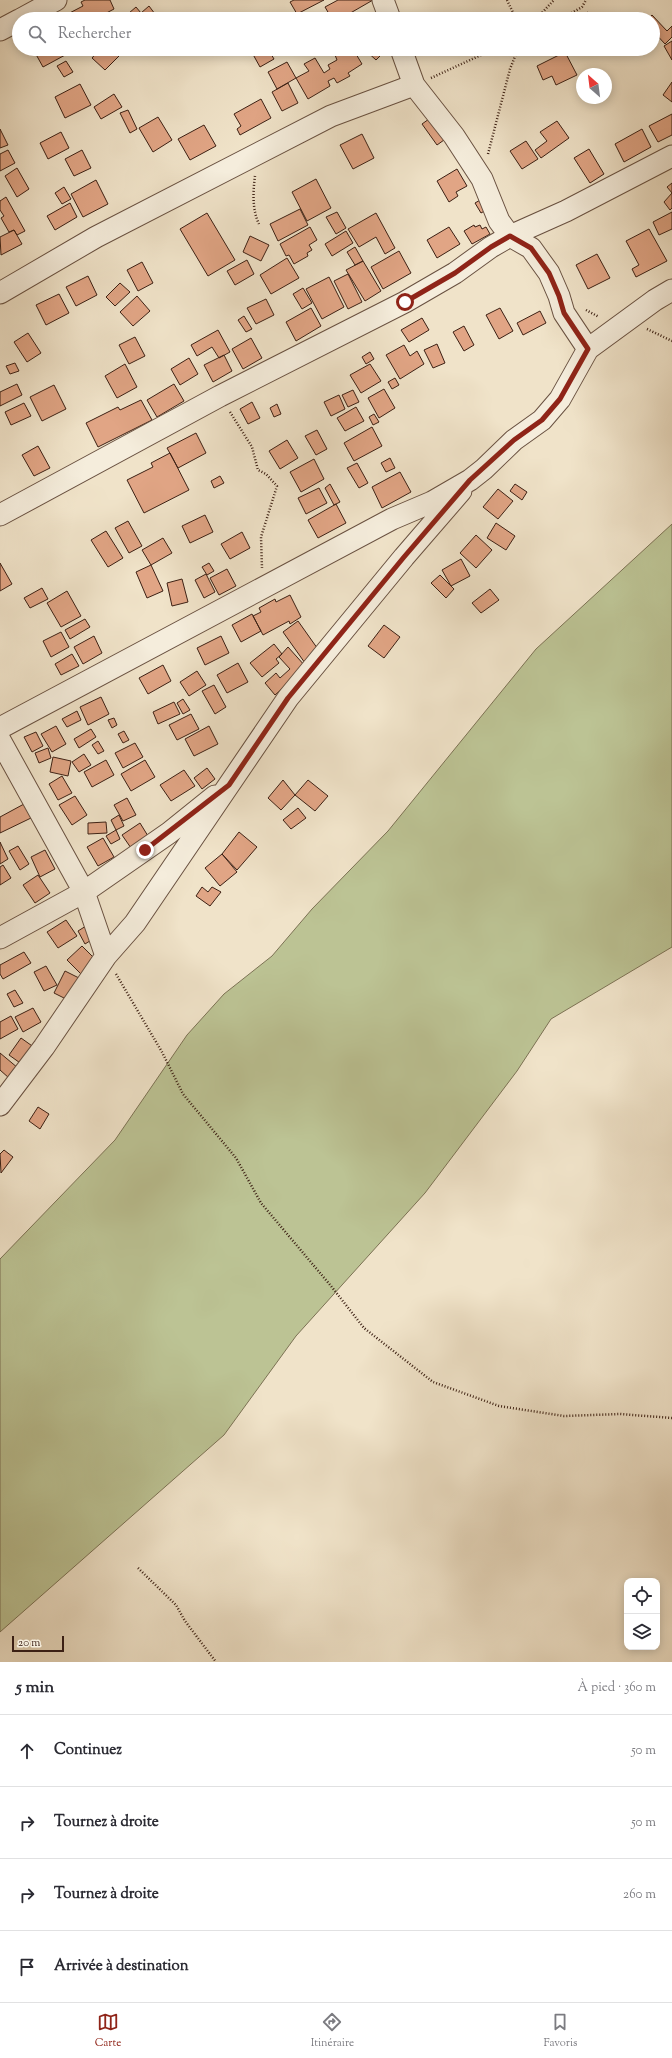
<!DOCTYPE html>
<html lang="fr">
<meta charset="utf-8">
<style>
:root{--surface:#fff;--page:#f7f7f7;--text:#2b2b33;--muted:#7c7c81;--line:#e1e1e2;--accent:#8f2418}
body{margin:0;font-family:"Sorts Mill Goudy",serif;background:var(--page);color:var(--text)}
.controls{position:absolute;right:12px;bottom:12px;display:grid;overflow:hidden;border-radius:8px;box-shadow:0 2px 10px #0003}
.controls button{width:36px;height:36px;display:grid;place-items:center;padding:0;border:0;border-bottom:1px solid var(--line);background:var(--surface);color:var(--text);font:20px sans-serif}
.compass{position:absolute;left:576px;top:68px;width:36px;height:36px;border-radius:50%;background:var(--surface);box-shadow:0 2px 10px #0003;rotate:332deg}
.scale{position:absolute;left:12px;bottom:10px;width:52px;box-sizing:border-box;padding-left:4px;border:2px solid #3c2014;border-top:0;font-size:11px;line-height:14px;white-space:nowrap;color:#3c2014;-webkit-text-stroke:3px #f5eddc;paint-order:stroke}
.stop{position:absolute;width:12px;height:12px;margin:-9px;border:3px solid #8f2418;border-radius:50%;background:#fff}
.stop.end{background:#8f2418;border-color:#fff;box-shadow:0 1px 4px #0008}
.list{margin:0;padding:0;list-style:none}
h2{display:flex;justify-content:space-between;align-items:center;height:52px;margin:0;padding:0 16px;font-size:17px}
h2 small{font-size:13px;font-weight:400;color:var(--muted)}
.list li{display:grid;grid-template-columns:26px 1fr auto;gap:12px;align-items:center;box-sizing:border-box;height:72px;padding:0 16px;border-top:1px solid var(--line)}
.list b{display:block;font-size:15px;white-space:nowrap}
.list em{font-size:13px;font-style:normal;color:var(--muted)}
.icon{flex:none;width:22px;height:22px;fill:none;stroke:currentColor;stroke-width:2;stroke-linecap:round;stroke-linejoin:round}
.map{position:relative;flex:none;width:672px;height:1662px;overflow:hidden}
.search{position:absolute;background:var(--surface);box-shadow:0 2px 10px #0003;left:12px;right:12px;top:12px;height:44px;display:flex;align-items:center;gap:10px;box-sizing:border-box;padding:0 14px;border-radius:22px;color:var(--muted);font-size:15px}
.sheet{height:340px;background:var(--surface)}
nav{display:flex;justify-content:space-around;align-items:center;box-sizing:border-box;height:56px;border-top:1px solid var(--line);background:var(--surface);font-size:11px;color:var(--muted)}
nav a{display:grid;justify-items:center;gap:2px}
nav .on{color:var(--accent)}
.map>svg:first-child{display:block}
</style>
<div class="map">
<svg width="672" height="1662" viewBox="0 0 672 1662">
<rect width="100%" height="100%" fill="#f0e3c9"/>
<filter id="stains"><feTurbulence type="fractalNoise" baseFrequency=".005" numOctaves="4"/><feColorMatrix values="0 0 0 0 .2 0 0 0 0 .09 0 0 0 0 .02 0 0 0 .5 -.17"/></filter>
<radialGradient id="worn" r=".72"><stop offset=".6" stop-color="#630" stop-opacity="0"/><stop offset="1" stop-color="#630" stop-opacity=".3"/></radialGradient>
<path fill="#bcc394" stroke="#7c7254" d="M672,524V947L551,1019L517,1071L425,1193L296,1336L224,1435L0,1632V1259L115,1140L187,1035L224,994L272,956L312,909L388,831L536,649Z"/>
<path fill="#e1a585" stroke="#3c2014" d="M85,0H110L114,9L95,19H58L83,6L81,2Z
M294,0H324L297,14L290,2Z
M338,0H373L340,19H332L325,7Z
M149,6L155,14L149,19H122L136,7L141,13Z
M588,12L589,16L594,13L596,19H574Z
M652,15L667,31L672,26V37L665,44L653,31V19H648Z
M672,41V60L664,46Z
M33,49H65L67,54L43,67Z
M100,49H123L124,51L105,70L92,58Z
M250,49H268L274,59L260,67Z
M351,49H353L362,64L348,73L350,76L337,83L334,78L328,81L330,86L308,99L296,78L309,71L304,64L315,58L324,73L330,69L328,65L337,60L335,55L341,51L343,54Z
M364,49H387L376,60Z
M565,52L577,75L556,85L552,76L543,80L537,66Z
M66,61L73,72L64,77L57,66Z
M287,62L296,78L277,89L268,72Z
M672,82V102L663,95Z
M288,83L298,103L282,111L272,92Z
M80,84L91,105L65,118L55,97Z
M114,94L122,107L101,119L94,107Z
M261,99L271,118L240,135L237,129L241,126L234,114Z
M128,110L137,129L130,133L120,113Z
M436,114L451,135L437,145L422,124Z
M672,114V135L658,142L649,126Z
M158,117L172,140L153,152L139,128Z
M557,121L569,138L541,158L535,150L547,141L540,132Z
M204,125L216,146L190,160L178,139Z
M0,129L8,145L0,148Z
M642,129L651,147L624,162L615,144Z
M61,132L69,148L48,159L40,143Z
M362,134L374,158L353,169L340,145Z
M526,141L538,159L522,169L510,151Z
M589,149L604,174L590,183L574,158Z
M8,150L15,163L0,171V154Z
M82,150L91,168L74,176L65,159Z
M17,168L29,189L17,197L5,176Z
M457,169L467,186L456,192L458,196L449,202L437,181Z
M316,179L331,208L307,221L292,192Z
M96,180L108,204L83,217L71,194Z
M672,183V208L670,210L664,202L672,193L667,187Z
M64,187L71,199L62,204L55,193Z
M6,197L25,231L17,235L14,230L9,232L1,218L4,216L0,210V201Z
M482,199L488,209L481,213L475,203Z
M70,203L77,217L55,230L47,216Z
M300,209L308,225L278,241L270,224Z
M337,212L346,228L336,234L326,217Z
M672,212V229L659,235L653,222Z
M207,213L235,260L208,276L180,229Z
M376,213L395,248L385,254L376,237L359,247L348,229Z
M474,225L475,227L480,225L482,229L486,227L490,234L472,244L464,231Z
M310,227L317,240L309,245L312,250L307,253L308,256L294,264L289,255L286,256L280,244Z
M449,227L460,244L437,258L427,240Z
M649,229L667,261L636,277L632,269L639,265L626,241Z
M14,230L22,244L1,255L0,237Z
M346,231L353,243L332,256L325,244Z
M250,236L269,245L261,261L243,252Z
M355,247L363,261L355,265L347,252Z
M399,251L411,273L383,289L371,267Z
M597,254L610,278L588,289L576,265Z
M287,258L299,278L271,294L260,275Z
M247,260L254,274L235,285L227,271Z
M363,261L381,291L365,301L346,270Z
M142,262L153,283L138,291L127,270Z
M348,274L362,302L348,309L334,281Z
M88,276L97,295L76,306L66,287Z
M329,277L344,307L322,319L306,289Z
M120,283L130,292L115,306L106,297Z
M303,288L312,303L302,309L293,294Z
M59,294L69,313L46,325L36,305Z
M137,296L150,311L133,326L120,312Z
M266,299L274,315L256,324L247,308Z
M311,308L321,326L296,341L286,322Z
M500,308L513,331L499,339L486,315Z
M540,311L546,323L523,335L517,323Z
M244,316L252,329L246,332L238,320Z
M422,318L429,330L409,342L401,330Z
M464,326L474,345L464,351L453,332Z
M218,330L230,352L219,358L212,347L197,356L191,345Z
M28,333L41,353L27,362L14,342Z
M135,337L145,356L129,364L119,345Z
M251,338L262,358L243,369L232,349Z
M437,344L445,363L433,368L424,350Z
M404,345L410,356L417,351L424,364L400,379L386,355Z
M370,352L374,359L366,364L362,357Z
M224,355L232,371L213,382L204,365Z
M189,358L198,374L180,385L171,369Z
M15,363L19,371L10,374L6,366Z
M125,364L137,387L117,398L105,376Z
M370,364L381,381L361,393L350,375Z
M395,378L399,385L392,389L388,382Z
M17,384L22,395L0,406V392Z
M174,384L184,401L157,417L147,400Z
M54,385L66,409L42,421L30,397Z
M384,389L395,408L379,418L368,398Z
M353,390L359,402L348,407L342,395Z
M339,395L345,409L331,416L324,402Z
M141,400L152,420L98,447L86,423L118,407L120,410Z
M252,402L260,418L248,424L240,409Z
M24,403L31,416L11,425L5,412Z
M277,404L281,414L274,417L270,408Z
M356,407L364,421L345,431L337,418Z
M374,414L379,422L373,425L369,417Z
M372,427L382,446L354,461L344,443Z
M317,430L327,449L316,455L305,436Z
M196,433L206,453L178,468L167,448Z
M287,440L298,458L280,469L269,451Z
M38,446L50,468L34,476L22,455Z
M170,453L189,490L144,513L127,480L153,467L151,463Z
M390,458L395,468L386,472L381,463Z
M314,459L324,479L301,492L290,472Z
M357,463L368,483L359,488L347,468Z
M400,472L411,492L382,508L372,487Z
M220,476L224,483L214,488L211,481Z
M330,484L340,502L334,505L325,488Z
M515,484L527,492L522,500L510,491Z
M319,488L327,503L306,514L298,498Z
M498,489L513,501L498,519L483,507Z
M336,504L346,523L318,538L308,520Z
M205,515L213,532L190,543L182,526Z
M128,521L142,546L129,553L115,528Z
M496,523L515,536L506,550L487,538Z
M106,531L123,558L108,567L91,540Z
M242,532L250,548L230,559L221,544Z
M476,535L492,550L476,568L460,553Z
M163,538L172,553L151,565L142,550Z
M461,559L470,576L451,586L442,570Z
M0,563L12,584L0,591Z
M209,563L214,571L207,575L202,567Z
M151,565L163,591L147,598L136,572Z
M227,569L236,586L219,595L210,578Z
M206,574L215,592L204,598L195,580Z
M440,575L454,589L446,598L431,583Z
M182,579L188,602L172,606L167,583Z
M42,588L48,599L30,608L24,598Z
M490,589L499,600L481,613L472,603Z
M67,591L81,616L61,627L47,603Z
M290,595L301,617L290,624L289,621L263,635L253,616L261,612L259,608L275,599L276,602Z
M252,614L261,631L241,642L232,625Z
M85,619L90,627L70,639L65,630Z
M298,621L320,652L305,663L283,632Z
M384,625L400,637L384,658L368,646Z
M61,632L69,647L51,657L43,641Z
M94,636L102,653L83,664L74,647Z
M221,636L229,653L205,665L197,648Z
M274,644L282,654L276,659L279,663L262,677L250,663Z
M288,647L306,667L275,695L265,683L276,673L280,678L290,669L279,657Z
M72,654L79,666L61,675L55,664Z
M238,663L248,682L227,693L217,675Z
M163,665L171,681L148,694L139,678Z
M197,671L206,685L189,696L180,682Z
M214,685L226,707L215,714L202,691Z
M101,697L109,714L88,725L80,707Z
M183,699L190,710L183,714L177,703Z
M174,702L180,714L158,724L153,712Z
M77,711L81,720L67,727L62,719Z
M191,714L199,729L177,740L169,725Z
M114,718L117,725L112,728L108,720Z
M56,726L66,744L52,752L41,734Z
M209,726L218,744L194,756L185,739Z
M91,729L96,737L79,748L74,739Z
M124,731L129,740L123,743L118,734Z
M36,732L43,746L32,752L24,737Z
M98,741L104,751L98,754L92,745Z
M135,743L143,757L123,768L115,753Z
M48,748L51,758L39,763L35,753Z
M84,754L91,765L79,772L72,762Z
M53,757L71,761L68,776L50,772Z
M106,760L114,775L92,787L84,772Z
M145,760L155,777L131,791L121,774Z
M207,768L215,779L202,789L194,778Z
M184,770L195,786L171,801L160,785Z
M62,776L72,793L58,800L49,784Z
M283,780L295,795L281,810L268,798Z
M308,780L328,796L315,811L295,795Z
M75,796L87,815L72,825L59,805Z
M127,798L136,815L123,821L114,805Z
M24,804L31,818L0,833V817Z
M298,808L306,818L291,829L283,820Z
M119,815L124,826L116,830L111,820Z
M106,822L107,833L88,834V823Z
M140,823L148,836L131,848L122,835Z
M116,830L120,839L111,844L106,836Z
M239,832L257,847L237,870L222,854Z
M103,838L114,857L98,866L87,847Z
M0,842L8,859L0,864Z
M18,846L29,864L20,870L9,851Z
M45,850L55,869L40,877L31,857Z
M222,854L237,872L220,886L205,868Z
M3,865L11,878L0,885V867Z
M38,875L50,893L35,903L23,885Z
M202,887L208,892L212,887L221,892L210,906L196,896Z
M66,920L77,936L58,948L47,932Z
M86,926L93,939L85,944L78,931Z
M82,946L97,961L82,975L67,960Z
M24,952L31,963L3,979L0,974V965Z
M46,966L57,985L44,991L34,972Z
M65,971L83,980L72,1002L54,993Z
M15,990L23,1003L14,1007L7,994Z
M33,1008L41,1022L23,1032L15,1017Z
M11,1016L18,1029L0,1039V1022Z
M21,1038L35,1048L23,1065L9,1055Z
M0,1053L18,1068L9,1078L0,1070Z
M38,1107L49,1114L40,1129L29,1121Z
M4,1150L13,1157L1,1173L0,1154Z"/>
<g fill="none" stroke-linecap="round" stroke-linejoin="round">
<g stroke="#695141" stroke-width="23">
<path id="minor" d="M383,0L390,19
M21,19L56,0
M0,30L19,20
M401,49L414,85
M0,293L96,237L331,116L414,85L454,136L482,179L499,221L510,236L531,248L549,273L559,296L564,313L588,349
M0,515L220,396L405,302L455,273L491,247L510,236L566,211L672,156
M0,728L392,519L432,502L470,480L484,469L514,440L542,420L560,399L588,349L655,300L672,290
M0,740L84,892L106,956
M0,938L84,892L169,833L215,796
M0,1105L44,1047L106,956L135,923L288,698L404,557L461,491"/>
</g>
<path stroke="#3c2014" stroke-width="2.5" stroke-dasharray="1 2" stroke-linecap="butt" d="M507,0L516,19
M536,19L554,0
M561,19L582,7L586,0
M431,78L494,49
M488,154L510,69L518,49
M255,176C253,191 252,210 259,224
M586,310L599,317
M647,329L672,341
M230,412L252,447L258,470L266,474L277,486L261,537L262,568
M116,974L162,1052L183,1094L236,1158L261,1203L331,1286L364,1328L433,1382L499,1406L564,1416L620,1414L672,1418
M138,1568L176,1605L185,1621L216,1662"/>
<use href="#minor" stroke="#f5eddc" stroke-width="21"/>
</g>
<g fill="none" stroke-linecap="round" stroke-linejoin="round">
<path stroke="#8f2418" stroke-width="5" d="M145,850L229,785L288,698L404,557L470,480L514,440L542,420L560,399L588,349L564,313L559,296L549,273L531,248L510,236L491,247L455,273L405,302"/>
</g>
<rect width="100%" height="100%" filter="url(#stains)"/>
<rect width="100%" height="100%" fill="url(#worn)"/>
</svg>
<div class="controls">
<button><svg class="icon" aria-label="locate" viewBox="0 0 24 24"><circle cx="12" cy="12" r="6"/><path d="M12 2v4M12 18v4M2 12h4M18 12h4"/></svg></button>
<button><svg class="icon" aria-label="layers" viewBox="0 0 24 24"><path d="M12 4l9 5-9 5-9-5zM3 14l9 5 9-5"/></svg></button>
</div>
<svg class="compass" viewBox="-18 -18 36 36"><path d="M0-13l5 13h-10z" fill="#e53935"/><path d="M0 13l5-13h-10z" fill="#7c7c81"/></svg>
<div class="scale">20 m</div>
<div class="stop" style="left:405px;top:302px"></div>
<div class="stop end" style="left:145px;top:850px"></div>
<div class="search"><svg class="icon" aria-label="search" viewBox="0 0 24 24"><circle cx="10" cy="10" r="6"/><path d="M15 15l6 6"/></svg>Rechercher</div>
</div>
<section class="sheet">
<h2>5 min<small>À pied · 360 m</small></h2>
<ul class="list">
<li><svg class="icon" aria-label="ahead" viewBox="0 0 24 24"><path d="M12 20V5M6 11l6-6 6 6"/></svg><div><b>Continuez</b></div><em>50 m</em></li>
<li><svg class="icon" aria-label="right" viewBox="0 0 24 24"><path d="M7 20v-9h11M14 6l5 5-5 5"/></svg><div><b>Tournez à droite</b></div><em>50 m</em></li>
<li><svg class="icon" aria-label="right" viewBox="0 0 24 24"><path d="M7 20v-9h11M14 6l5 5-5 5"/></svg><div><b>Tournez à droite</b></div><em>260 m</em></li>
<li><svg class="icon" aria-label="arrive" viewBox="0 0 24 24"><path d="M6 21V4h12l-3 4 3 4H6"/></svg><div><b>Arrivée à destination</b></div></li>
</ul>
</section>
<nav>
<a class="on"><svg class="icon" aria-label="map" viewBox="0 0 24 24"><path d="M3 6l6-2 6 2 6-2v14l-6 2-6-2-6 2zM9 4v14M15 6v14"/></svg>Carte</a>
<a><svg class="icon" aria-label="directions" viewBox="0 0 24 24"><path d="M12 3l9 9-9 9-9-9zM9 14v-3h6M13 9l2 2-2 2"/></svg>Itinéraire</a>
<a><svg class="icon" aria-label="saved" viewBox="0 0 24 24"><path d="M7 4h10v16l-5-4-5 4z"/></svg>Favoris</a>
</nav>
